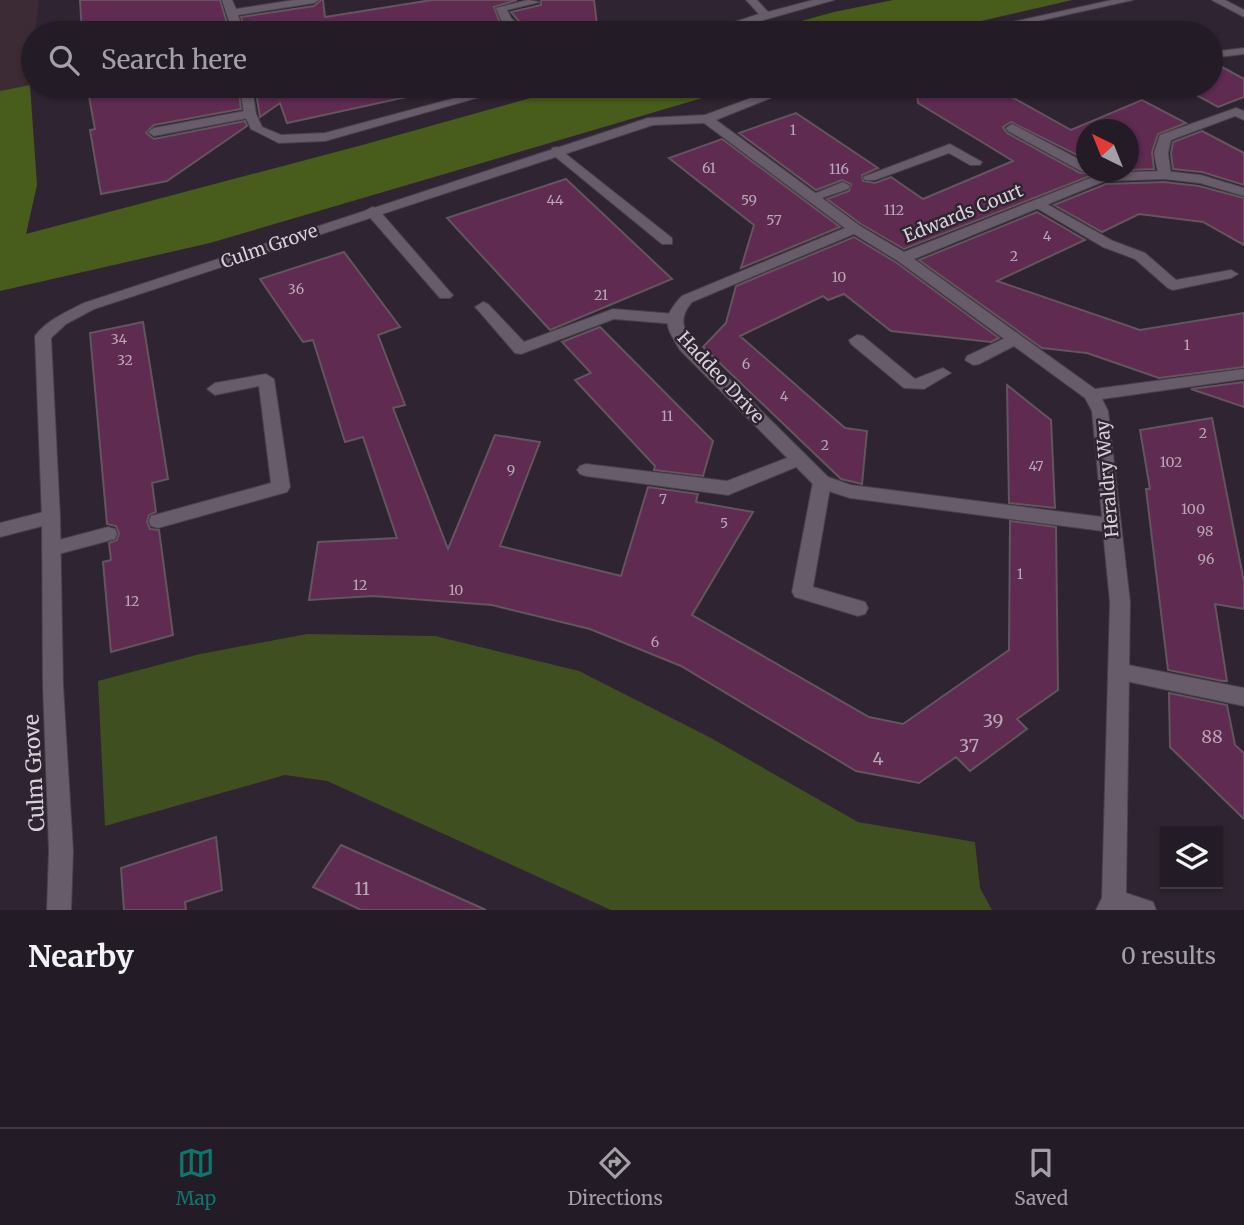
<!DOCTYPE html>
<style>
:root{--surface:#231c26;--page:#2b252e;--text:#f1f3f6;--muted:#a3a1a7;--line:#403a43;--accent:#0f766e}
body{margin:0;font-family:Merriweather,serif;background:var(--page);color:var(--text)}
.controls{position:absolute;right:21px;bottom:21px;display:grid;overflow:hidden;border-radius:0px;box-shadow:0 2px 5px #0004}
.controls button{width:63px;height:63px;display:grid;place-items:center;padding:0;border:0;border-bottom:2px solid var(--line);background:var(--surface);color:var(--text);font:35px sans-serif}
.compass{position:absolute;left:1076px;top:119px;width:63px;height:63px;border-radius:50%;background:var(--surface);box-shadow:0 2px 5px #0004;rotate:317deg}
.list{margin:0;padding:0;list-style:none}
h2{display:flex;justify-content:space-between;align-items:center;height:91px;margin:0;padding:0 28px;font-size:30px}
h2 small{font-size:23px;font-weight:400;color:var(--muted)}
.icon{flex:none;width:38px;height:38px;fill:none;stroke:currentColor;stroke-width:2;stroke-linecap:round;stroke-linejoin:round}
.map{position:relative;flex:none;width:1244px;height:910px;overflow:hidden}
.search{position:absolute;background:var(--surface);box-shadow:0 2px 5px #0004;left:21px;right:21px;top:21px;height:77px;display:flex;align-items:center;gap:18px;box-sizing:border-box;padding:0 24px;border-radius:38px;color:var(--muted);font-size:26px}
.sheet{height:217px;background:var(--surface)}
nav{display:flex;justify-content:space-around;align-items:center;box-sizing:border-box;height:98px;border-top:2px solid var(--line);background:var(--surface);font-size:19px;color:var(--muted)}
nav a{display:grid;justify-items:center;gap:4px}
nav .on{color:var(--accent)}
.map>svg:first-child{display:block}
</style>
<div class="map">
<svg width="1244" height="910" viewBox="0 0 1244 910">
<rect width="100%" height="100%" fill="#2f2532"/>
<path fill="#3c2b35" d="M0,0H39L35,33H33L30,85L0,91Z"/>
<path fill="#3f4f1f" d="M307,634L435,636L579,671L711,738L858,822L975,842L980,888L992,910H611L327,781L285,775L105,826L98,681L200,654Z"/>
<path fill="#485c1c" d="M893,0H1072L929,33H758L834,12Z
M30,85L37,185L26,234L366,144L573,86H743L210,243L0,291V91Z"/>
<path fill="#5f2b51" stroke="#64545e" stroke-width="2" d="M80,0H220L230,33H82Z
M321,0H323L325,17L432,0H517L494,7L500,23L511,33H246L241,17L314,6Z
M541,0H594L598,33H529L511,12L541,5Z
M1211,61L1244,79V97L1218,107L1180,86H1211Z
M87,86H238L241,109L154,125L146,133L154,139L245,121L247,126L167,181L101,194L90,130L95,129Z
M255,86H457L287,123L280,103L260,117Z
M916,86H992L1071,130L1142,100L1186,123L1158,134L1152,152L1154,169L1129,170V130H1087V160L1011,122L1003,127L1007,133L1080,173L1100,172L904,249L861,224L827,199L849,191L851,184L842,180L816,190L739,133L796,113L878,168L862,175L863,181L875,183L891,177L923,199L1013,161L918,103Z
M1202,131L1244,153V185L1202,172L1173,169L1171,153L1173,142Z
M722,139L840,227L741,268L754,225L669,158Z
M566,179L672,279L550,330L447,218Z
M1164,182L1199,186L1244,198V245L1203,222L1139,214L1102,232L1054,205L1106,184Z
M1037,212L1085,240L997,281L1140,330L1244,313V367L1159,378L1087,353L1042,348L919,260Z
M854,237L897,263L999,338L991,342L891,331L844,294L828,300L823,296L740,336L845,428L867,431L862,484L841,479L703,347L726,323L736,286Z
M344,252L400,327L378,335L405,405L393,408L448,549L495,435L540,442L500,546L621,576L648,487L698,494L696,502L753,512L692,615L869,717L903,724L1009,650L1010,521L1056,527L1058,690L1017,719L1027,729L970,771L956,757L919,783L856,771L681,666L590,629L492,605L373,596L309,600L318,542L397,538L363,437L345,442L313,340L303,342L260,279Z
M143,322L168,479L152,483L156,512L149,515L147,522L150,529L159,530L173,635L111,652L103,562L111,560L109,543L117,540L119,533L116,526L107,524L90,333Z
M600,327L713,441L703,476L654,470L655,466L575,380L591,373L562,342Z
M1244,382V407L1191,389Z
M1007,385L1051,420L1055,508L1009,503Z
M1212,418L1244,582V609L1215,604L1227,681H1222L1168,670L1146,489H1150L1140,430Z
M1169,693L1227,705L1235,745L1244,753V819L1170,747Z
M216,837L222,890L185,902L186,910H124L121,868Z
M341,845L486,910H361L313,887Z"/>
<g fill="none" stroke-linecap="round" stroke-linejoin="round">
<g stroke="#49404b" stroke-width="2">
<path id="service" d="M528,0L540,2L507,10L511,18L527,33H515L502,22L496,8Z
M1244,48V54L1211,58V52Z
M1039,86H1073L1055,93Z
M1236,108L1244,111V120L1235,116L1171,140L1168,153L1171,175L1164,179L1159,178L1154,153L1160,135Z
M250,110L254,111V117L154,136L148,132L154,128Z
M950,144L982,162L980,165H970L949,153L875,180H865L863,177Z
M557,147L672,238V244H662L552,154V148Z
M843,182L850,186L848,189L813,201L806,197Z
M1038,199L1113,241L1145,253L1176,280L1231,270L1238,274L1231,278L1173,290L1168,288L1135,259L1103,247L1033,206L1031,203Z
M372,207L377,208L450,292L453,295L450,298H440L367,214L365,211Z
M483,302L488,304L524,342L613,309L675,314L683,319L675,324L614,319L521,354L515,353L478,310L475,307Z
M1014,334L1022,339L1020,343L979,364L973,365L965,360L967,356Z
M857,335L863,336L915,379L943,368L951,373L924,389L904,388L851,344L849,340Z
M266,374L274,379L290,487L287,492L158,528L151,526L149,521L151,516L271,483L259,386L215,395L207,389L215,383Z
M800,453L806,455L809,459L806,463L728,495L586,476L580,474L577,470L580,466L586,464L727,481Z
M822,476L828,477L831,482L813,587L865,602L868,608L865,614L858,616L795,597L792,592L813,482L816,477Z
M51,510L58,512L60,517L58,522L0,537V523Z
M108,527L115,529L117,534L115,539L51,556L44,554L42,549L44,544Z
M1118,663L1244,688V706L1111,678L1108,672L1111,666Z"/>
</g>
<g stroke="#49404b" stroke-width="2">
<path id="minor" d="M222,0H232L236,9L294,0H319L314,3L238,15L244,33H233Z
M746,0H757L768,12L813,0H834L718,33H701L759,14Z
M1112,0H1133L984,33H963Z
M1212,0H1225L1244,10V17Z
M240,86H252L256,114L262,127L281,135L325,133L500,86H519L325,141L279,143L251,129L244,114Z
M784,86H800L716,120L860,226L904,252L1103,173L1164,171L1201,175L1244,188V196L1200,183L1164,179L1105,181L914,259L1095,389L1244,369V379L1102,399L1108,411L1130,602L1126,893L1153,902L1156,910H1096L1102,898L1110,602L1103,531L850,498L816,487L680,350C665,326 661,318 682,296L845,228L704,123L653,125L94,309L66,324L51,338L60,517L63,686L73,851L71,910H47L49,851L43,686L42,517L35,336C47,320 66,312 84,303L648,118L705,115ZM854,234L898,261L1085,398L1092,411L1102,517L851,485L828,477L692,342C681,327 680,316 692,302Z
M1012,124L1086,163L1088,172L1081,171L1008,131L1006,128Z"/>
</g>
<use href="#service" fill="#675c6a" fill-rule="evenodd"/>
<use href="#minor" fill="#675c6a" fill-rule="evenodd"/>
</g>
<g text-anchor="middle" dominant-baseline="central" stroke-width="5" stroke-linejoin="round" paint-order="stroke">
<g font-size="14" fill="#b8a7b6">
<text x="793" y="130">1</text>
<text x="709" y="168">61</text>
<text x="839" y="169">116</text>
<text x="555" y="200">44</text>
<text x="749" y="200">59</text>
<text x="894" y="210">112</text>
<text x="774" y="220">57</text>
<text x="1047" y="236">4</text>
<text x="1014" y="256">2</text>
<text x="839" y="277">10</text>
<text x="296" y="289">36</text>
<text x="601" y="295">21</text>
<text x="119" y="339">34</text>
<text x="1187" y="345">1</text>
<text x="125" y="360">32</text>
<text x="746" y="364">6</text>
<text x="784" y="396">4</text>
<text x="667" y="416">11</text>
<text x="1203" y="433">2</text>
<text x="825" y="445">2</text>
<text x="1171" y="462">102</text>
<text x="1036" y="466">47</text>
<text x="511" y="470">9</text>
<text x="663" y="499">7</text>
<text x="1193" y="509">100</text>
<text x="724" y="523">5</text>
<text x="1205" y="531">98</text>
<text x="1206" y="559">96</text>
<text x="1020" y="574">1</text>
<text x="360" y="585">12</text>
<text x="456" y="590">10</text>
<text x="132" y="601">12</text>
<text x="655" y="642">6</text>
</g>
<g font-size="18" fill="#d6d0d8" stroke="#2f2532">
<text transform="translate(963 213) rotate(-22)">Edwards Court</text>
<text transform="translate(269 246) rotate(-19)">Culm Grove</text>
<text transform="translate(721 377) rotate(47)">Haddeo Drive</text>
<text transform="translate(1107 479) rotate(-95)">Heraldry Way</text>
</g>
<g font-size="18" fill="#b8a7b6">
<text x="993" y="720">39</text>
<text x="1212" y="736">88</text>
<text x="969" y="745">37</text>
<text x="878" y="758">4</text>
<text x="362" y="888">11</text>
</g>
<g font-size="21" fill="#d6d0d8" stroke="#2f2532">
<text transform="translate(34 773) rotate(-93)">Culm Grove</text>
</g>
</g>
</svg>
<div class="controls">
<button><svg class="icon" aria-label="layers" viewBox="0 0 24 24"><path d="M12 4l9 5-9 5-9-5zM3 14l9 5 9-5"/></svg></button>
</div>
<svg class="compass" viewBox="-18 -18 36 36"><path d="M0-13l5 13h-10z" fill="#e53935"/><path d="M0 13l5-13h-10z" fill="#a3a1a7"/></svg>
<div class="search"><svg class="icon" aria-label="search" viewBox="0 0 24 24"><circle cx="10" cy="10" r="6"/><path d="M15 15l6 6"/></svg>Search here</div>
</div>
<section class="sheet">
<h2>Nearby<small>0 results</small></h2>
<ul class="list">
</ul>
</section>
<nav>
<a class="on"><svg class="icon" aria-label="map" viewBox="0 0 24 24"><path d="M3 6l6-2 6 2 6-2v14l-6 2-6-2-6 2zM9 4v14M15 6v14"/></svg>Map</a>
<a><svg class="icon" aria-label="directions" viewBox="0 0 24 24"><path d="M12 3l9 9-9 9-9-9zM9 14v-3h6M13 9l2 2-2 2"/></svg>Directions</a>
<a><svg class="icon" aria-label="saved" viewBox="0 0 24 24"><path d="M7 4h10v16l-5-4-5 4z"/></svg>Saved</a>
</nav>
